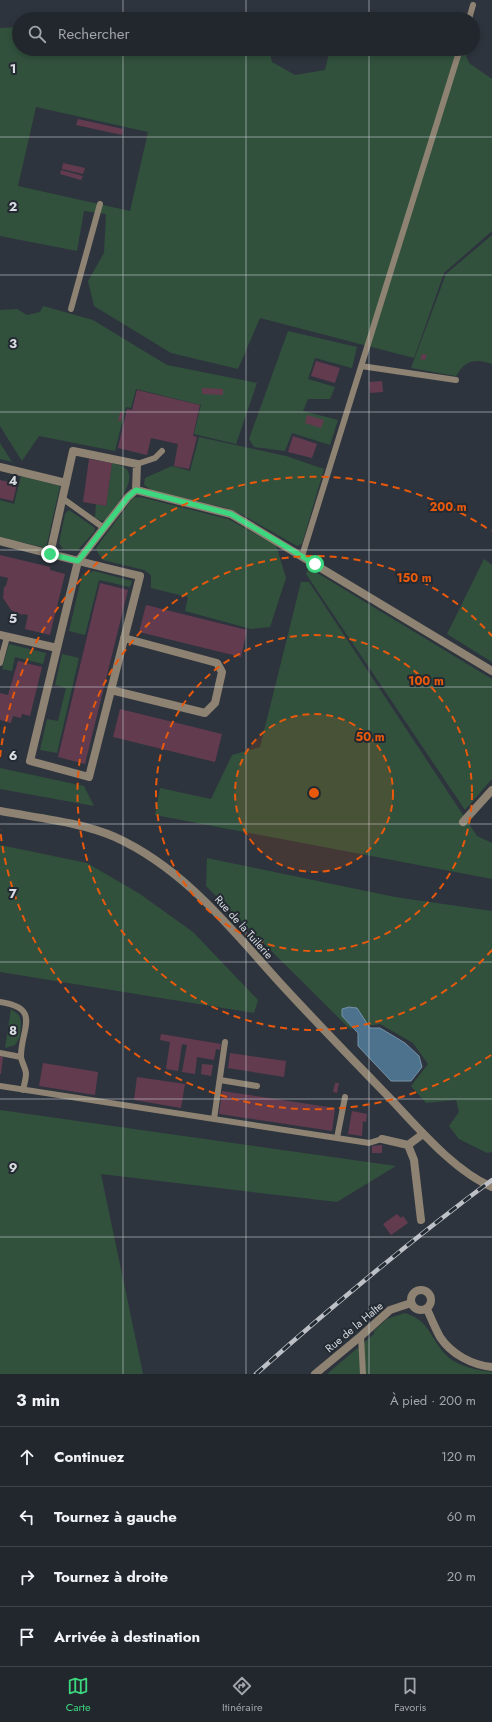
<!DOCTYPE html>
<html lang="fr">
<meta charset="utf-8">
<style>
:root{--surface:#22272e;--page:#2e333a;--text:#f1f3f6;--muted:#a2a5aa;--line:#3f444a;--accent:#3cd77e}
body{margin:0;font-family:Jost,sans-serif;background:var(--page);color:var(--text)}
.stop{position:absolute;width:12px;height:12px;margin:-9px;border:3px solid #3cd77e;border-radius:50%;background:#fff}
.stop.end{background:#3cd77e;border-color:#fff;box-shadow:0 1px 4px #0008}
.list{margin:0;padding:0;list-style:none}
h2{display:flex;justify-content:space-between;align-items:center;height:52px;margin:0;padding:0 16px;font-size:17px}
h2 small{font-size:13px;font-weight:400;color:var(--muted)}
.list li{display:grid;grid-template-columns:26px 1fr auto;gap:12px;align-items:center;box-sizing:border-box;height:60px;padding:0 16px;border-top:1px solid var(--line)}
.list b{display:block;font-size:15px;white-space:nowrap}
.list em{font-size:13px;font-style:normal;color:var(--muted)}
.icon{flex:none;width:22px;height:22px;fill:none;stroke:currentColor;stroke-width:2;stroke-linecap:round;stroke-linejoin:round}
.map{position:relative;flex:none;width:492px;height:1374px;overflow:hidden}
.search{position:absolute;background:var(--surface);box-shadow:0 2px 6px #0003;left:12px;right:12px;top:12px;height:44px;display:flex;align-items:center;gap:10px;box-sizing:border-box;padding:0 14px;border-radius:22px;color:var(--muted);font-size:15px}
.sheet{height:292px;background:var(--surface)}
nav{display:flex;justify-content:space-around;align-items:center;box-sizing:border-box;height:56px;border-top:1px solid var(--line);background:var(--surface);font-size:11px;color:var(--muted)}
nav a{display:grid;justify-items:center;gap:2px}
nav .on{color:var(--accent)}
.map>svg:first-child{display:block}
</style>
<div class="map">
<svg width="492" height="1374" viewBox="0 0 492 1374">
<rect width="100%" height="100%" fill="#2e343d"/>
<path fill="#31513d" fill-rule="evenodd" d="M448,15L450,19H326Z
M19,27V49H269L272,62L295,75L325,70L330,49H463L469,63L492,79V231L444,273L414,358L260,318L238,369L171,353L94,306L88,281L104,253L106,214L84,211L77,251L0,236V28ZM36,107L148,132L130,211L18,186Z
M492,235V364C475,358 465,360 456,376L411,368L446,274Z
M43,306L93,320L167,365L257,383L236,444L194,434L201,405L136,389L131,408L126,407L115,451L39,436L22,461L0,426V310L17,309L27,315L40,312Z
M288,331L357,347L352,368L315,358L308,379L335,387L330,399H308L303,411L338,420L330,445L292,433L285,451L254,447L249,439Z
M199,437L286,456L324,469L302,544L297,546L241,514L226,508L153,491L144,485L145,478L172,466L190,471Z
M0,443L12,462L0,459Z
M112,463C116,464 121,465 124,467C141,478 113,509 106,519L102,521L95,518L96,504L106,506Z
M21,476L60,486L46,548L0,537V500L14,504Z
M140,497L228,519L276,545L286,578L270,627L251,629L185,611L188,597L151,588V575L144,570L103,560L98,553L96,548L133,498Z
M69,510L95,528L94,532L77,551L63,549L59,543L65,514Z
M484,559L492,565V662L447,634Z
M309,568L492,679V779L465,810L306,574Z
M94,571L132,581L130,587L99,580L85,635L69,631L82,575Z
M301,582H309L477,836L492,843V879L155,815L160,788L211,799L232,755L260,747Z
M9,644L46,653L43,664L15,657L12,671L2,669Z
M62,654L79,658L57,753L40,750L47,719L58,721L66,688L55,685Z
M0,768L84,786L94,806L0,789Z
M0,845L87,863L140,894L193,932L258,1000L254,1013L0,972Z
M207,858L395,897L492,911V1152L487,1153L459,1139L449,1126L459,1112L456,1100L426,1103L411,1086L428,1064L413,1043L380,1024L350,1029L206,886Z
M11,1009L19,1015L21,1022L20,1037L15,1045L5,1048Z
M0,1110L396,1166L337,1202L101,1174L143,1374H0Z
M405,1313C431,1321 430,1340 448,1357C460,1367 477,1370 492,1372V1374H327L374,1334V1331L387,1319Z"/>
<path fill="#4c728e" stroke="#7692a7" d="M349,1007L357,1008L370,1028H380L405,1043L419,1056L422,1067L411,1081H391L358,1046V1033L342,1016V1009Z"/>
<path fill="#633b4f" d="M78,119L123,129L122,135L76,125Z
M63,163L85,168L83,174L62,169Z
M61,170L83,176L81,180L60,174Z
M422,354L427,355L425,360L420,359Z
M316,361L340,368L335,383L311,376Z
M382,381L383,392L370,393L369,382Z
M202,388L223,389V395L202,394Z
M137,390L200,405L193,436L197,437L189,469L174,466L178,444L151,438L147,455L118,448L127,409L132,410Z
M120,412L124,413L121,421H118Z
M307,415L324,420L321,428L305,423Z
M293,436L317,444L312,458L288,452Z
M89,459L112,463L106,506L83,502Z
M0,480L17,484L13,501L0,498Z
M0,555L50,567V570L65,574L50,635L25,629L28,615L23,614L22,615L11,610L3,598L4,587L6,586L8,578L0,576Z
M100,583L128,590L85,764L58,757Z
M146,605L247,630L241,657L139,632Z
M18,661L42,667L30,716L22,714L21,718L13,716L11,723L0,720V693L8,695Z
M120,709L222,734L215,762L113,737Z
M161,1034L221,1044L220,1050L216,1049L214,1060L197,1057L195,1074L182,1072L187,1045L182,1044L178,1071L166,1069L170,1042L160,1040Z
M230,1053L286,1061L284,1077L228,1068Z
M0,1056L3,1057L1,1074H0Z
M43,1063L98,1072L95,1095L39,1086Z
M202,1064L213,1065L211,1076L201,1074Z
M137,1077L185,1084L181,1108L134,1100Z
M335,1083H339L337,1093L333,1092Z
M222,1091L335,1108L332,1131L219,1114Z
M352,1111L367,1114L366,1122L363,1121L362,1136L348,1134Z
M382,1145V1153H372V1146Z
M397,1214L401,1218L403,1216L408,1223L391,1235L383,1224Z"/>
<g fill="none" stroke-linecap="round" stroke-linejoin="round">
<path stroke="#8e8372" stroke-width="6" d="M469,19L473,5
M71,309L100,204
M361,366L456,380
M137,464L155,458L162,451
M62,498L104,528
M302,556L460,49
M0,663L7,637
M0,1002C42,1008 21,1029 21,1056C21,1062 26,1068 26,1074C26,1079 24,1085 23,1090
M0,1053L21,1057
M220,1080L257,1086
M0,1086L369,1143L382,1139
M214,1119L225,1042
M337,1138L345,1097
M361,1336L363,1374"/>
<path stroke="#8e8372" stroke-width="8" d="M0,467L66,483
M0,541C47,553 93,565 140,576L89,777L30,761L78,561L128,497L136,490L231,514L492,671
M50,554L73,451L137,464L136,490
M0,635L57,648
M111,690L205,713L215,703L222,672L217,663L124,638
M463,822L492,790
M382,1139L408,1145
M408,1145L414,1160L421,1220
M408,1145L423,1134
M315,1374L361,1336L390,1310L411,1303"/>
<path stroke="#8e8372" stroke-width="8" d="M0,811C37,818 81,822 115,837C185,869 231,929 281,984C315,1021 350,1057 385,1093C415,1124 452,1170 492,1187
M411 1300a10 10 0 1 1 20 0a10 10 0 1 1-20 0Z
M427,1309C431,1318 435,1328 440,1337C451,1354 472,1365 492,1367"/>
<g stroke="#bdc1c7" stroke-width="4.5">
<path id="rail" d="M256,1374C332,1306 410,1241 492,1180"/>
</g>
<use href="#rail" stroke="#242a32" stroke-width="3" stroke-dasharray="9" stroke-linecap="butt"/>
</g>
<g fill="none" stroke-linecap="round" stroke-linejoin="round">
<path stroke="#3cd77e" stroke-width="5" d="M50,554L78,561L128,497L136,490L231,514L315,564"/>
</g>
<path fill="none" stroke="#d9dde2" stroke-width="1" stroke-opacity="0.55" d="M123,0V19M246,0V19M369,0V19M123,49V1374M246,49V1374M369,49V1374M0,137H492M0,275H492M0,412H492M0,550H492M0,687H492M0,824H492M0,962H492M0,1099H492M0,1237H492"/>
<circle cx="314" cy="793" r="79" fill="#e8590c" fill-opacity=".12"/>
<g fill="none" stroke="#e8590c" stroke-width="2" stroke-dasharray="7 5">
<circle cx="314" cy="793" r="79"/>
<circle cx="314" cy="793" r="158"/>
<path d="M492 950A237 237 0 1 1 492 636"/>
<path d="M491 1055A316 316 0 0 1 0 829M0 757A316 316 0 0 1 491 531"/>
</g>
<g text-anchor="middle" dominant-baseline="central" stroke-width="4" stroke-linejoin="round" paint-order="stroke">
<g font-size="11" fill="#d9dde2" stroke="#242a32">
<text transform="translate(244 927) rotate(48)">Rue de la Tuilerie</text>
<text transform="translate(354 1327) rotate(-40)">Rue de la Halte</text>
</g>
</g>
<g font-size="13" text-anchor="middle" font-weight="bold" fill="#d9dde2" stroke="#242a32" stroke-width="4" stroke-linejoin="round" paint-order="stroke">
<text x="13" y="73">1</text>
<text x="13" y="211">2</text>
<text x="13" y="348">3</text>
<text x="13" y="485">4</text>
<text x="13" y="623">5</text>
<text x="13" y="760">6</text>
<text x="13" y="898">7</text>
<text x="13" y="1035">8</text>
<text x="13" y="1172">9</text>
</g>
<circle cx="314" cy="793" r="6" fill="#e8590c" stroke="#242a32" stroke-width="2"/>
<g font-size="12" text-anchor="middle" font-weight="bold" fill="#e8590c" stroke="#242a32" stroke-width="4" stroke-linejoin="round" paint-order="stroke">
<text x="448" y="511">200 m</text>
<text x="414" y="582">150 m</text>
<text x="426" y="685">100 m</text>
<text x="370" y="741">50 m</text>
</g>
</svg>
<div class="stop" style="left:315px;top:564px"></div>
<div class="stop end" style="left:50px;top:554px"></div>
<div class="search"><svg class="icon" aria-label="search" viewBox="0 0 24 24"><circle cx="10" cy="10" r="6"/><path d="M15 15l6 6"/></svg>Rechercher</div>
</div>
<section class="sheet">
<h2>3 min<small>À pied · 200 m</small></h2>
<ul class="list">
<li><svg class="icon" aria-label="ahead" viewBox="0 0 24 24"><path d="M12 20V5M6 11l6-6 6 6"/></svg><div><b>Continuez</b></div><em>120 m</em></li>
<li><svg class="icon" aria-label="left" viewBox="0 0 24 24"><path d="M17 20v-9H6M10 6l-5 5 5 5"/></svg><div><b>Tournez à gauche</b></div><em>60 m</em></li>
<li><svg class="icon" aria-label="right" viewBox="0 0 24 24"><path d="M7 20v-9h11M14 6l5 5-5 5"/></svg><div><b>Tournez à droite</b></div><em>20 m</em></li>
<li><svg class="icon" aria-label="arrive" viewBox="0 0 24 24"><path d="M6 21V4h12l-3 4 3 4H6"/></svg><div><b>Arrivée à destination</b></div></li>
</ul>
</section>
<nav>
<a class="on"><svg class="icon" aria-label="map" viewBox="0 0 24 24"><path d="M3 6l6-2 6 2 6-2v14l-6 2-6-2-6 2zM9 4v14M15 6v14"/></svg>Carte</a>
<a><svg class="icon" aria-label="directions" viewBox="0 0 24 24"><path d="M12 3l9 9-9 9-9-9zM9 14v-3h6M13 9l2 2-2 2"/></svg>Itinéraire</a>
<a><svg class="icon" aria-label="saved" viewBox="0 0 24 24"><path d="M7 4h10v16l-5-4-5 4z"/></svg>Favoris</a>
</nav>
